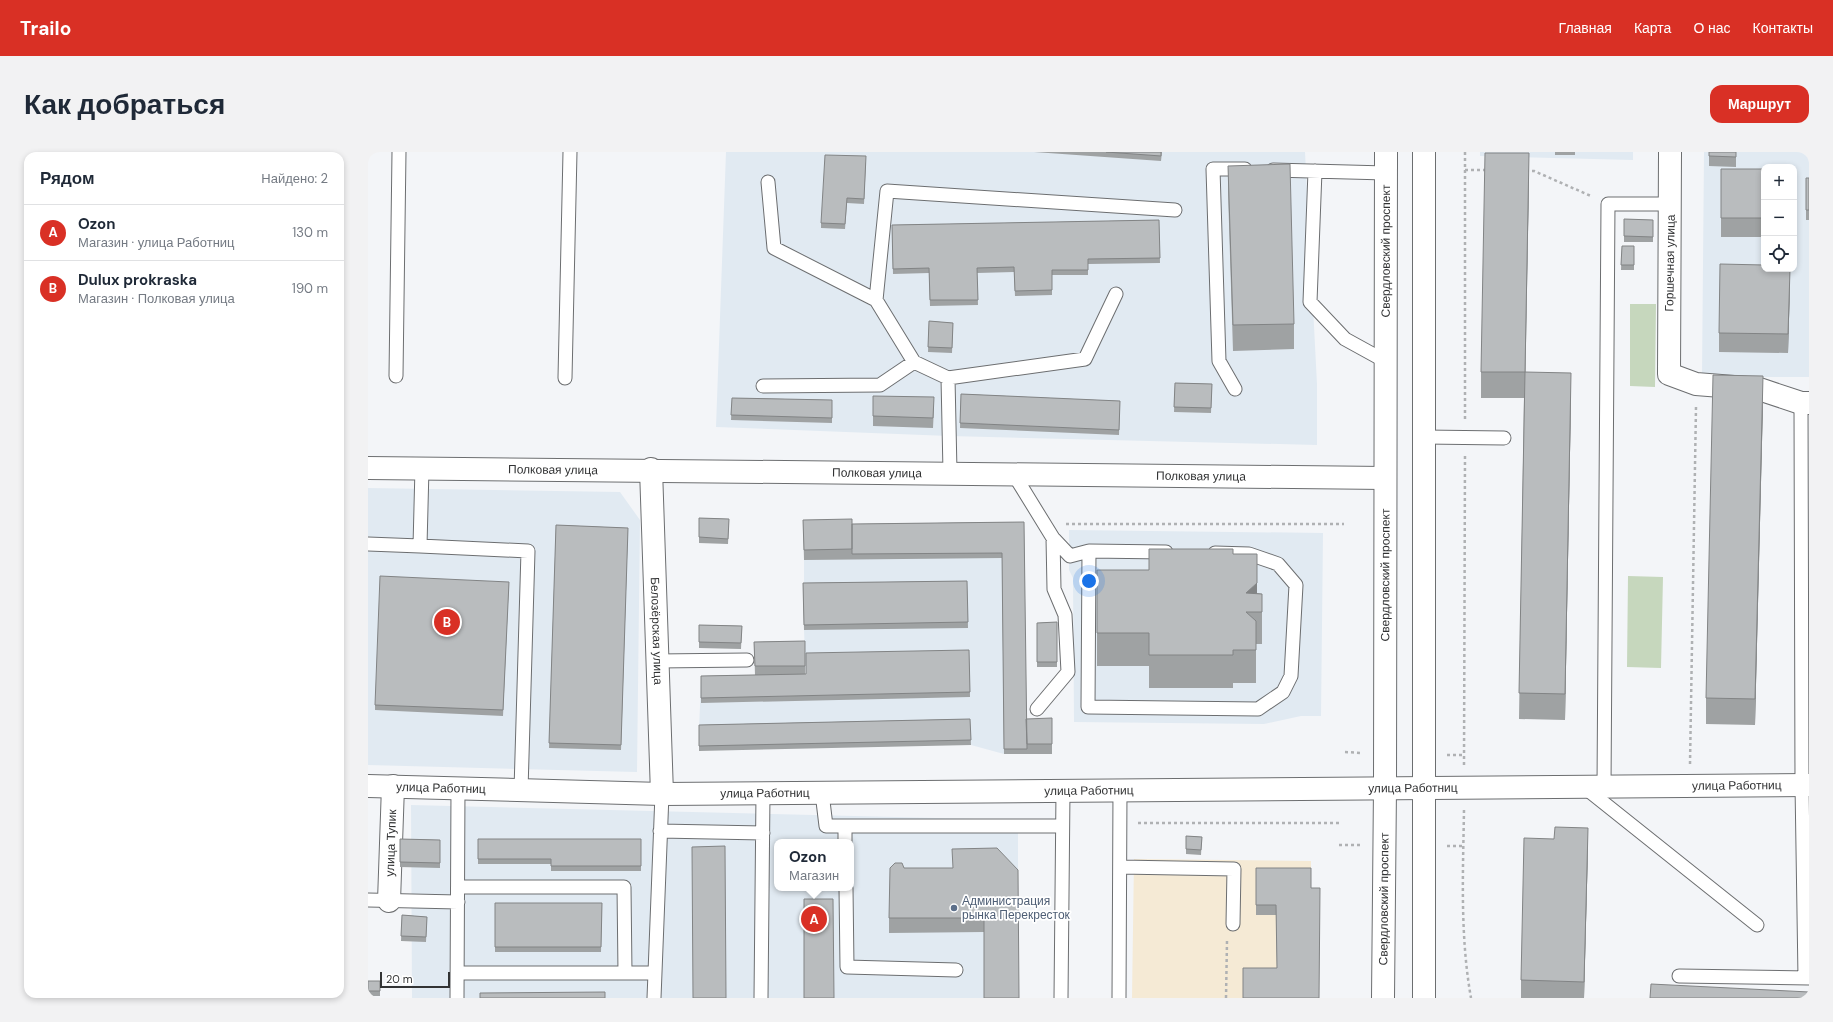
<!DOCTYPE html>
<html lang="ru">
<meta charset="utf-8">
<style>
:root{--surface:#fff;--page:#f2f2f3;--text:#1f2937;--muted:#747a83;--line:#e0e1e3;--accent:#d93025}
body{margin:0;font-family:"DM Sans",sans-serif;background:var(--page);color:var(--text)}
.controls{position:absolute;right:12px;top:12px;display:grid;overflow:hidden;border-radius:8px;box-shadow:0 2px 6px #0003}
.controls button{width:36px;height:36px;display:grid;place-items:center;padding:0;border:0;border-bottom:1px solid var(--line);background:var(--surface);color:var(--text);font:20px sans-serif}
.scale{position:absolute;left:12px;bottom:10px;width:70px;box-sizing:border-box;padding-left:4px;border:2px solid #323334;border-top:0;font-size:11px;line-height:14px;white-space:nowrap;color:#323334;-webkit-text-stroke:3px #fff;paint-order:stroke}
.you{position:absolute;left:721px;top:429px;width:14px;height:14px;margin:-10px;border:3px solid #fff;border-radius:50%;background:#1a73e8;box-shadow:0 0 0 6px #1a73e833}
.badge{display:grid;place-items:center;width:26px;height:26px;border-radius:50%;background:var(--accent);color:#fff;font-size:13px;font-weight:700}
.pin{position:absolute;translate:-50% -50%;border:2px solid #fff;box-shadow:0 1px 4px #0006}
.popup{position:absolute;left:406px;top:687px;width:80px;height:52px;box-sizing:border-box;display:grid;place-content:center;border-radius:8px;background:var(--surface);filter:drop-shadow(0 1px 3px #0005);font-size:13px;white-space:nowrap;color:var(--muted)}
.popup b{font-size:15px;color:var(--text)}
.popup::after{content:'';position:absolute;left:50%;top:100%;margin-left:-8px;border:8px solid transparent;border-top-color:var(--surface)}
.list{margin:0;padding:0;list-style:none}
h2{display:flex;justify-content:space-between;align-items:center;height:52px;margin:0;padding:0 16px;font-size:17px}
h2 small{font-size:13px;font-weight:400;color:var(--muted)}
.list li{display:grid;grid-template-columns:26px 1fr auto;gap:12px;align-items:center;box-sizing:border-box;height:56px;padding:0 16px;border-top:1px solid var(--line)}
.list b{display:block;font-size:15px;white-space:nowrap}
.list p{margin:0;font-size:13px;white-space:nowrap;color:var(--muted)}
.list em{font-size:13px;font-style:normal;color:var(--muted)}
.icon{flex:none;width:22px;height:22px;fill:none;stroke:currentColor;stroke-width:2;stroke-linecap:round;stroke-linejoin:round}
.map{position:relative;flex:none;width:1441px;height:846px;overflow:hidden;border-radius:12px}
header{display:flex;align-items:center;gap:24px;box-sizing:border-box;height:56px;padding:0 20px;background:var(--accent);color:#fff}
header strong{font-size:19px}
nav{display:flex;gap:22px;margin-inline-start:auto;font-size:14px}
.intro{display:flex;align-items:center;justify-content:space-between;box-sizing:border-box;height:96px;padding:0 24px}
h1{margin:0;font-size:28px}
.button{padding:10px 18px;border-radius:12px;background:var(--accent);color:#fff;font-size:14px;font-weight:700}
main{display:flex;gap:24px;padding:0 24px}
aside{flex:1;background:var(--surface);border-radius:12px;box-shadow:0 2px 6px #0003}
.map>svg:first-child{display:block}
</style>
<header>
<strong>Trailo</strong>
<nav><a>Главная</a><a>Карта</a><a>О нас</a><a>Контакты</a></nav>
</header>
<div class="intro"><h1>Как добраться</h1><a class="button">Маршрут</a></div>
<main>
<aside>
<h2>Рядом<small>Найдено: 2</small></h2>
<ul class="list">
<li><span class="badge">A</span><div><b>Ozon</b><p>Магазин · улица Работниц</p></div><em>130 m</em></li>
<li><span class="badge">B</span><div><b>Dulux prokraska</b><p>Магазин · Полковая улица</p></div><em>190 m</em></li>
</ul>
</aside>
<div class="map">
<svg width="1441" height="846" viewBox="0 0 1441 846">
<rect width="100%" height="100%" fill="#f3f5f8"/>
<path fill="#e1eaf2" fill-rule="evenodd" d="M358,0H937L949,232V293L581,284L348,275Z
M1112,0H1265V8L1112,4Z
M1336,0H1441V225H1334ZM1396,15H1426V117H1396Z
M0,336L252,340L272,368L269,620L0,613Z
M656,375L659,602H636L603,593L331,578L333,529L438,527L436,478V408Z
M701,378L955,381L953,564H933L896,572L706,570L705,426L701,418Z
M43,653L650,668V846H44ZM409,690H483V736H409Z"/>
<path fill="#f5ead5" d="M766,707L943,709V746L951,846H764Z"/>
<path fill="#c6d7bd" d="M1262,152H1288L1287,235L1262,234Z
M1260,424L1295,425L1293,516L1259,515Z"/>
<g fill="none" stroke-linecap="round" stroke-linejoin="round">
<g stroke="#6c6e70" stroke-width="15">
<path id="service" d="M905,18L1018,21
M947,19L942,150L977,187L1017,209
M400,30L406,96L508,148
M748,142L717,207L580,226L546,210L508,148L519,39L807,58
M28,224L31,0
M197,226L202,0
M580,226L582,320
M395,234L512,233L546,210
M867,237L851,209L845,17H877
M1433,251L1434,633L1437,826
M1056,285L1136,286
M645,321L685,386L702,404L721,399L720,555L890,557L915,540L923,524L928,433L910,412L881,402L847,401
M0,392L52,394L54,316
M52,394L160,399L153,638
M721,399L798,400
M289,509L379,508
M669,557L700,520L697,463L686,437L685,386
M1216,635L1389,773
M1236,635L1240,52H1303
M454,641L458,674H477V690
M477,674H694
M292,679L395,681
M752,715L866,717L865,772
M91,735H256L257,821
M478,736L479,815L588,818
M0,748L90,750
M90,821H287
M1311,824L1441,826
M89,846L90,636
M286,846L294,642
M393,846L395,641
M693,846L695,639
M751,846L752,638"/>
</g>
<g stroke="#6c6e70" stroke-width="24">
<g id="minor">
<path d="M1302,0L1301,222L1328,232L1391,237L1433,251H1441"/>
<path id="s1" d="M0,316L1017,326"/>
<path id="s2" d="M283,317L294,642"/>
<path id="s3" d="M0,634L294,642L1441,633"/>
<path id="s4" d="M21,749L25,634"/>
</g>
</g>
<g stroke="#6c6e70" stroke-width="24">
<g id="primary">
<path d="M1056,0V846"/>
<path id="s5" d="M1015,846L1017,635L1018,0"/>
</g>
</g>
<path stroke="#afb1b3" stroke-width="2.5" stroke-dasharray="3 3" stroke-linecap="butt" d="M1097,18H1119
M1158,19H1166L1223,44
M1097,267V0
M698,372H976
M977,600L994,601
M1079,603H1096
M1322,612L1328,255
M1096,613L1097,302
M1096,658C1095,721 1092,784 1103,846
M770,671H971
M971,693H994
M1079,694H1096
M858,846L859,789"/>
<use href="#service" stroke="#fff" stroke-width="13"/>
<use href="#minor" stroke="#fff" stroke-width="22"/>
<use href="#primary" stroke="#fff" stroke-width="22"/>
</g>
<path fill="#9fa2a3" d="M666,0H794L793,9Z
M1187,0H1207V3H1187Z
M1341,0H1368V15L1341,14Z
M498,10L496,52L479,51L477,77L453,76V71Z
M860,14L926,172V197L865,199L860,40Z
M1353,17H1396V85H1353Z
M1438,26H1441V68H1438Z
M1161,27L1157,221L1203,247L1197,568L1151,567L1156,246H1113V220Z
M1256,67L1285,68V90H1256Z
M791,68L792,111L720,112V123H684V143L647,144L646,120L609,121L610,153L562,154L561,121L525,122L524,73Z
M1254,94H1266V118H1253Z
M1422,133L1420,201L1351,200V181Z
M561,169L585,171L584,201L560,200Z
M807,231L844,232L843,261L806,260Z
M593,242L752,249L751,283L592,276Z
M364,246L464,248V271L363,268Z
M1395,250L1387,573L1338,572V546Z
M566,255L565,276L505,274V264Z
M331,366L361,367L360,392L331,391Z
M435,368L484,372L656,370L658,573L684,566V602H636L634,406L436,408Z
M188,373L260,376L253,598L181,596Z
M865,402L889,441L894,442V492H888V531H865V536H781V514H729V418H781Z
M599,429L600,476L436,478L435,431Z
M141,430L135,564L7,558V553Z
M689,470V515H669V471Z
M331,473L374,474L373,497L331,496Z
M437,489V522L601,498L602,545L333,551V524L387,523L386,490Z
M602,567L603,593L331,599V573Z
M818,684L834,685L833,703L818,702Z
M32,687L72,688V716L32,715Z
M110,687H273V719H183V712H110Z
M1220,695L1216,846H1153V828Z
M629,696L616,780L521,781V766L536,716H585Z
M888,716H943L909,816L908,763H888Z
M127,751H234L233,800H127Z
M34,763L59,765L58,790L33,789Z
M0,829H12V844H0Z"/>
<path fill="#828485" d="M1161,1V27L1157,246V220Z
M1422,117V133L1420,201V182Z
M1203,221V247L1197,568V542Z
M1395,224V250L1387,573V547Z
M889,431V460L878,441Z
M1220,676V695L1216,846V830Z"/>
<path fill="#b9bcbe" stroke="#828485" d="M738,0H793V4Z
M1341,0H1368V5L1341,4Z
M1117,1H1161L1157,220H1113Z
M457,3L498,4L496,47L479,46L477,72L453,71Z
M922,12L926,172L865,173L860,14Z
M1353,17H1396V66H1353Z
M1438,26H1441V58H1438Z
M1256,67L1285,68V85L1256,84Z
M791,68L792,106L720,107V118H684V138L647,139L646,115L609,116L610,148H562L561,116L525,117L524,73Z
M1254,94H1266V113H1253Z
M1352,112L1396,113V117H1422L1420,182L1351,181Z
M561,169L585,171L584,196L560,195Z
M1157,220L1203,221L1197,542L1151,541Z
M1345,223L1395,224L1387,547L1338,546Z
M807,231L844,232L843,256L806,255Z
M593,242L752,249L751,278L592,271Z
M505,244L566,245L565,266L505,264Z
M364,246L464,248V266L363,263Z
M331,366L361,367L360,387L331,385Z
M484,367V397L436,398L435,368Z
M656,370L659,597H636L634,401L484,402V372Z
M188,373L260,376L253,593L181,591Z
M781,397H865V402H889V431L878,441L894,442V460H878L888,469V498H865V503H781V481H729V418H781Z
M12,424L141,430L135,558L7,553Z
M599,429L600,470L436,473L435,431Z
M689,470V510H669V471Z
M331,473L374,474L373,491L331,490Z
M437,489V514H387L386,490Z
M601,498L602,540L333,546V524L438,522V501Z
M684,566V592H659L658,567Z
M602,567L603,588L331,594V573Z
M1187,675L1220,676L1216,830L1153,828L1156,686L1186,687Z
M818,684L834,685L833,698L818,697Z
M32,687L72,688V711L32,710Z
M110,687H273V714H183V707H110Z
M357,694L358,846H325L324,695Z
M629,696L650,718L651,846H616V766H521L522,716L527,711H534L536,716H585L584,697Z
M888,716H943V736H952L951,846H875V816H909L908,753H888Z
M436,747H465L466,846H436Z
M127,751H234L233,795H127Z
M34,763L59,765L58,785L33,784Z
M0,829H12V839H0Z
M1283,832L1441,840V846H1282Z
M237,840V846H112V841Z"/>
<circle fill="#5c6f8a" stroke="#fff" stroke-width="1.5" cx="586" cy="756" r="4"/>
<g text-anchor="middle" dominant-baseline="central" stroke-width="3.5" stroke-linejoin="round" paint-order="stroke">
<g font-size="12" fill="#323334" stroke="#fff">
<text stroke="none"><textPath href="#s5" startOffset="747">Свердловский проспект</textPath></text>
<text transform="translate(1302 111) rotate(-89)">Горшечная улица</text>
<text stroke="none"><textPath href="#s1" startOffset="185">Полковая улица</textPath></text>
<text stroke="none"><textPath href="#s1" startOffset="509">Полковая улица</textPath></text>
<text stroke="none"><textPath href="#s1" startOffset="833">Полковая улица</textPath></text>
<text stroke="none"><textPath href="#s5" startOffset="423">Свердловский проспект</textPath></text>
<text stroke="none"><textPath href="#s2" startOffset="162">Белозёрская улица</textPath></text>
<text stroke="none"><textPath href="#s3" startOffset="1369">улица Работниц</textPath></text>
<text stroke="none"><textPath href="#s3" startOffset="73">улица Работниц</textPath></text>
<text stroke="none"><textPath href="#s3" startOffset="1045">улица Работниц</textPath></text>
<text stroke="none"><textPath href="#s3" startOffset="721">улица Работниц</textPath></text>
<text stroke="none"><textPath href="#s3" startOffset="397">улица Работниц</textPath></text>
<text stroke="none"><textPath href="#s4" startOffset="58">улица Тупик</textPath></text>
<text stroke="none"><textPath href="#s5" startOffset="99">Свердловский проспект</textPath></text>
</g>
<g font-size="12" fill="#4e5e75" stroke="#fff" text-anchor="start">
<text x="594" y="749">Администрация<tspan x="594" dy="14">рынка Перекресток</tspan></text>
</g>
</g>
</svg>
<div class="controls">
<button>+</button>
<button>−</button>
<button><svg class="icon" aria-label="locate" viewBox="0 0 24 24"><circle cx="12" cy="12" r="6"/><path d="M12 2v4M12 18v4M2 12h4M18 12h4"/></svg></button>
</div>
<div class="scale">20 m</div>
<div class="you"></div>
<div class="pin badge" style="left:446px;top:767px">A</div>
<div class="popup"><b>Ozon</b>Магазин</div>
<div class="pin badge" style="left:79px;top:470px">B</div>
</div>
</main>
